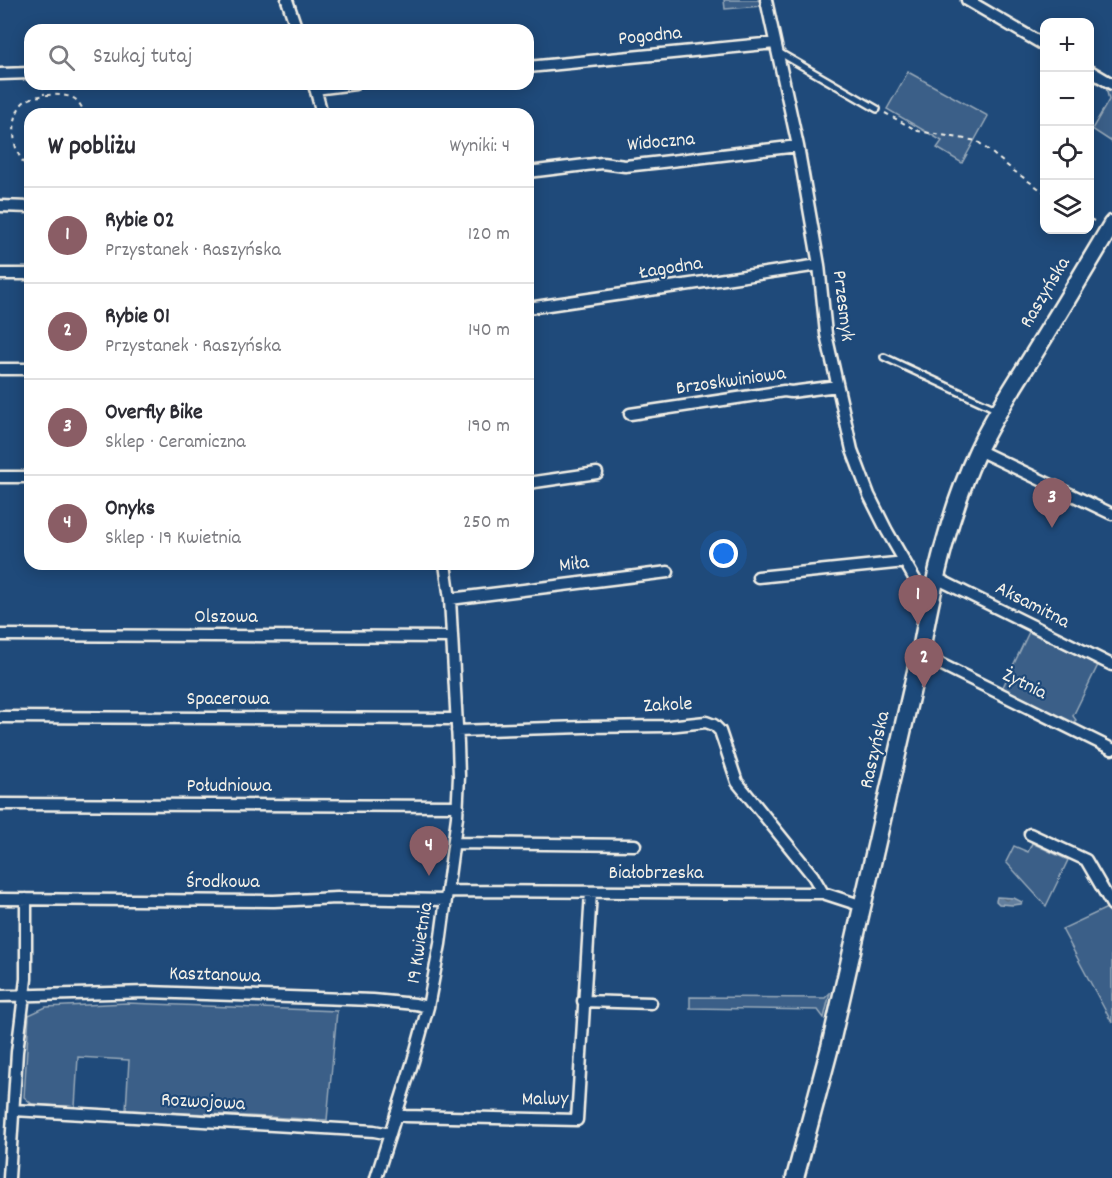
<!DOCTYPE html>
<html lang="pl">
<meta charset="utf-8">
<style>
:root{--surface:#fff;--page:#f2f2f3;--text:#2b2b33;--muted:#7c7c81;--line:#e1e1e2;--accent:#8a5d65}
body{margin:0;font-family:Dekko,sans-serif;background:var(--page);color:var(--text)}
.controls{position:absolute;right:18px;top:18px;display:grid;overflow:hidden;border-radius:12px;box-shadow:0 3px 15px #0003}
.controls button{width:54px;height:54px;display:grid;place-items:center;padding:0;border:0;border-bottom:2px solid var(--line);background:var(--surface);color:var(--text);font:30px sans-serif}
.you{position:absolute;left:724px;top:554px;width:21px;height:21px;margin:-15px;border:4px solid #fff;border-radius:50%;background:#1a73e8;box-shadow:0 0 0 9px #1a73e833}
.badge{display:grid;place-items:center;width:39px;height:39px;border-radius:50%;background:var(--accent);color:#fff;font-size:20px;font-weight:700}
.pin{position:absolute;translate:-50% -50px;filter:drop-shadow(0 2px 3px #0008)}
.pin::after{content:'';position:absolute;top:32px;width:21px;height:18px;background:inherit;clip-path:polygon(0 0,100% 0,50% 100%)}
.list{margin:0;padding:0;list-style:none}
h2{display:flex;justify-content:space-between;align-items:center;height:78px;margin:0;padding:0 24px;font-size:26px}
h2 small{font-size:20px;font-weight:400;color:var(--muted)}
.list li{display:grid;grid-template-columns:39px 1fr auto;gap:18px;align-items:center;box-sizing:border-box;height:96px;padding:0 24px;border-top:2px solid var(--line)}
.list b{display:block;font-size:22px;white-space:nowrap}
.list p{margin:0;font-size:20px;white-space:nowrap;color:var(--muted)}
.list em{font-size:20px;font-style:normal;color:var(--muted)}
.icon{flex:none;width:33px;height:33px;fill:none;stroke:currentColor;stroke-width:2;stroke-linecap:round;stroke-linejoin:round}
.map{position:relative;flex:none;width:1112px;height:1178px;overflow:hidden}
.search{position:absolute;background:var(--surface);box-shadow:0 3px 15px #0003;left:24px;top:24px;width:510px;height:66px;display:flex;align-items:center;gap:15px;box-sizing:border-box;padding:0 21px;border-radius:18px;color:var(--muted);font-size:22px}
.panel{position:absolute;background:var(--surface);box-shadow:0 3px 15px #0003;left:24px;top:108px;width:510px;height:462px;border-radius:18px}
.map>svg:first-child{display:block}
</style>
<div class="map">
<svg width="1112" height="1178" viewBox="0 0 1112 1178">
<defs>
<pattern id="water-ripples" width="26" height="14" patternUnits="userSpaceOnUse" patternTransform="scale(1.5)"><rect width="26" height="14" fill="#627e9d"/><path d="M2 4q2-2 4 0t4 0M15 11q2-2 4 0t4 0" fill="none" stroke="#58687a"/></pattern>
</defs>
<rect width="100%" height="100%" fill="#1f4a7a"/>
<filter id="ink" filterUnits="userSpaceOnUse"><feTurbulence type="fractalNoise" baseFrequency=".0167" numOctaves="2"/><feDisplacementMap in="SourceGraphic" scale="12" xChannelSelector="R" yChannelSelector="G"/><feConvolveMatrix kernelMatrix="1 2 1 2 8 2 1 2 1" color-interpolation-filters="sRGB"/></filter>
<g filter="url(#ink)">
<path fill="#3a5f88" stroke="#97a8b8" stroke-width="1.5" d="M724,0H761L762,6L725,9Z
M908,72L988,116L962,163L937,148L942,141L887,109Z
M1106,88L1112,91V142L1092,129L1109,100Z
M1029,632L1098,665L1073,716L1076,720L1071,724L1002,689Z
M1032,843L1068,860L1046,906L1006,862L1014,846L1028,852Z
M1107,908L1112,916V1023L1062,929Z
M830,993L824,1018L818,1010L690,1008V997L825,998Z
M127,1003L337,1011L327,1120L126,1110L129,1060L78,1057L75,1107L32,1104L24,1097L29,1015L46,1007Z"/>
<path fill="url(#water-ripples)" stroke="#9cacbb" stroke-width="1.5" d="M997,897L1014,898L1022,902L1021,904L1013,905L999,904L996,901Z"/>
<g fill="none" stroke-linecap="round" stroke-linejoin="round">
<g stroke="#f4f1e8" stroke-width="10">
<path id="lane" d="M780,53L877,109
M884,357L998,410"/>
</g>
<g stroke="#f4f1e8" stroke-width="15">
<path id="street" d="M287,0L297,30
M766,0L798,146L819,265L826,334L852,450L869,495L887,531L917,583L925,592L933,597
M967,0L1044,45
M528,67L775,43
M1090,71L1112,84
M0,74L30,73
M314,84L322,114
M315,89L355,84
M528,172L602,163L625,166L662,162L798,146
M0,206L30,207
M0,274H30
M528,308L819,265
M0,369H30
M630,414L784,391L791,392L837,386
M978,450L1112,514
M0,477H30
M528,483L597,473
M758,577L905,562
M936,578L1112,665
M450,599L668,572
M0,635L452,637
M920,654L1112,749
M0,717L456,719
M457,731L584,727L668,726L706,722L714,725L720,731L737,782L813,876L823,893
M0,804L458,806
M1030,834L1086,860L1112,905
M454,843L635,845
M447,891L823,893L863,906
M0,899L274,901L337,898L446,900
M0,996L148,992L373,1000L415,1004L428,1007
M583,1001L651,1003
M14,1110L374,1131L390,1134
M396,1114L405,1116L577,1120L591,892
M9,1178L17,1052L26,979V899
M376,1178L413,1061L428,1007L440,944L457,817L459,776L458,744L450,599L445,564"/>
</g>
<g stroke="#f4f1e8" stroke-width="21">
<path id="secondary" d="M795,1178L830,1047L922,645C934,580 949,513 977,452C992,419 1013,388 1032,357C1059,313 1086,268 1112,224"/>
</g>
<path stroke="#f4f1e8" stroke-width="2" stroke-dasharray="4.5 4.5" stroke-linecap="butt" d="M43,84L44,95
M885,113L918,131L977,141L1014,171L1044,192
M30,171C25,165 20,158 17,151C12,138 13,111 24,102C34,94 64,92 75,99C79,102 83,109 85,114
M1090,219L1098,223"/>
<use href="#lane" stroke="#1f4a7a" stroke-width="5"/>
<use href="#street" stroke="#1f4a7a" stroke-width="10"/>
<use href="#secondary" stroke="#1f4a7a" stroke-width="16"/>
</g>
</g>
<g text-anchor="middle" dominant-baseline="central" stroke-width="4.5" stroke-linejoin="round" paint-order="stroke">
<g font-size="20" fill="#f4f1e8" stroke="#1f4a7a">
<text transform="translate(650 37) rotate(-6)">Pogodna</text>
<text transform="translate(661 143) rotate(-5)">Widoczna</text>
<text transform="translate(671 269) rotate(-9)">Łagodna</text>
<text transform="translate(1046 293) rotate(-59)">Raszyńska</text>
<text transform="translate(842 306) rotate(83)">Przesmyk</text>
<text transform="translate(731 382) rotate(-8)">Brzoskwiniowa</text>
<text transform="translate(574 565) rotate(-7)">Miła</text>
<text transform="translate(1032 606) rotate(27)">Aksamitna</text>
<text x="226" y="618">Olszowa</text>
<text transform="translate(1024 685) rotate(26)">Żytnia</text>
<text x="228" y="700">Spacerowa</text>
<text transform="translate(668 706) rotate(-3)">Zakole</text>
<text transform="translate(876 750) rotate(-77)">Raszyńska</text>
<text x="229" y="787">Południowa</text>
<text x="656" y="874">Białobrzeska</text>
<text x="223" y="883">Środkowa</text>
<text transform="translate(421 943) rotate(-81)">19 Kwietnia</text>
<text transform="translate(215 976) rotate(2)">Kasztanowa</text>
<text transform="translate(545 1100) rotate(-1)">Malwy</text>
<text transform="translate(203 1103) rotate(3)">Rozwojowa</text>
</g>
</g>
</svg>
<div class="controls">
<button>+</button>
<button>−</button>
<button><svg class="icon" aria-label="locate" viewBox="0 0 24 24"><circle cx="12" cy="12" r="6"/><path d="M12 2v4M12 18v4M2 12h4M18 12h4"/></svg></button>
<button><svg class="icon" aria-label="layers" viewBox="0 0 24 24"><path d="M12 4l9 5-9 5-9-5zM3 14l9 5 9-5"/></svg></button>
</div>
<div class="you"></div>
<div class="pin badge" style="left:918px;top:625px">1</div>
<div class="pin badge" style="left:924px;top:688px">2</div>
<div class="pin badge" style="left:1052px;top:528px">3</div>
<div class="pin badge" style="left:429px;top:876px">4</div>
<div class="search"><svg class="icon" aria-label="search" viewBox="0 0 24 24"><circle cx="10" cy="10" r="6"/><path d="M15 15l6 6"/></svg>Szukaj tutaj</div>
<section class="panel">
<h2>W pobliżu<small>Wyniki: 4</small></h2>
<ul class="list">
<li><span class="badge">1</span><div><b>Rybie 02</b><p>Przystanek · Raszyńska</p></div><em>120 m</em></li>
<li><span class="badge">2</span><div><b>Rybie 01</b><p>Przystanek · Raszyńska</p></div><em>140 m</em></li>
<li><span class="badge">3</span><div><b>Overfly Bike</b><p>Sklep · Ceramiczna</p></div><em>190 m</em></li>
<li><span class="badge">4</span><div><b>Onyks</b><p>Sklep · 19 Kwietnia</p></div><em>250 m</em></li>
</ul>
</section>
</div>
